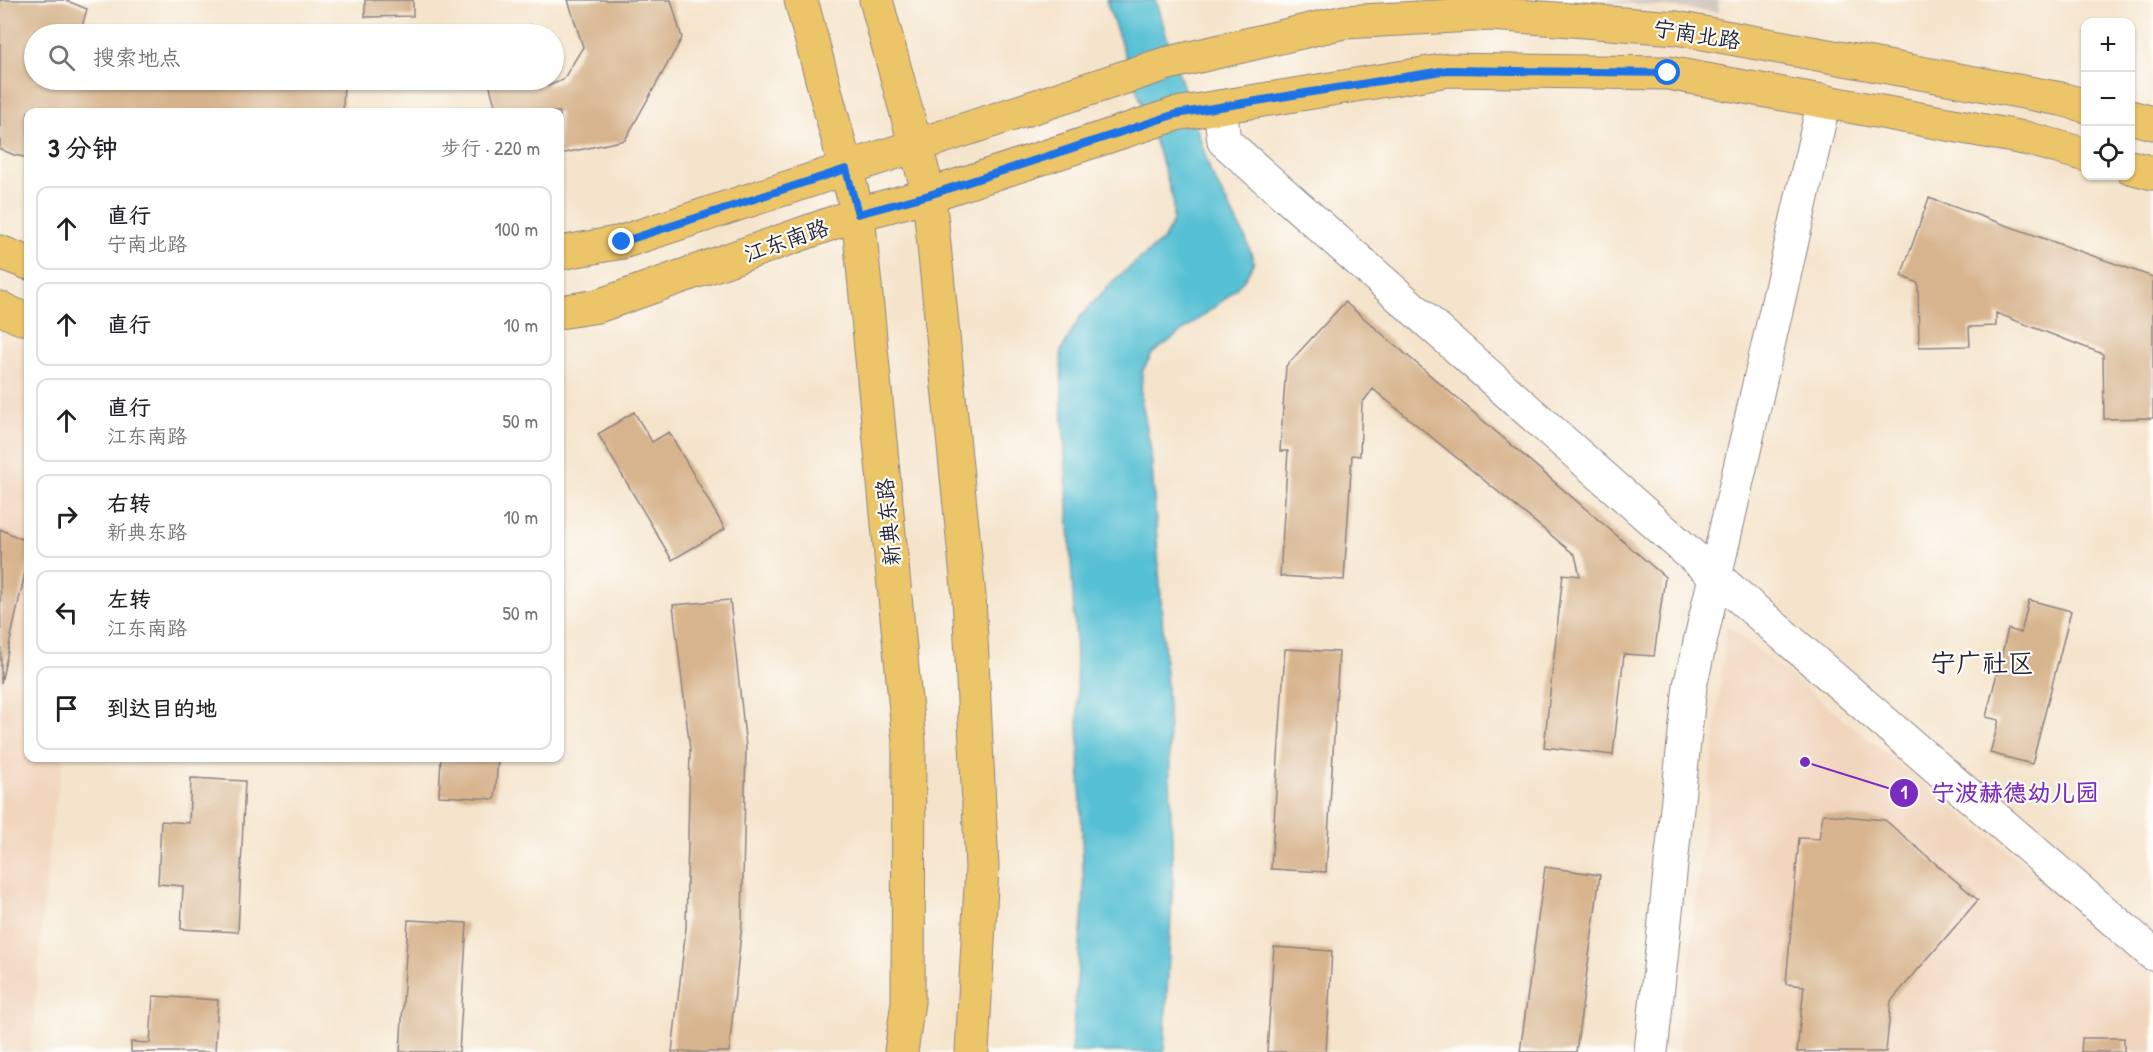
<!DOCTYPE html>
<html lang="zh">
<meta charset="utf-8">
<style>
:root{--surface:#fff;--page:#f6f6f6;--text:#202124;--muted:#757577;--line:#e0e0e0}
body{margin:0;font-family:"Patrick Hand","LXGW WenKai TC",sans-serif;background:var(--page);color:var(--text)}
.controls{position:absolute;right:18px;top:18px;display:grid;overflow:hidden;border-radius:12px;box-shadow:0 2px 4px #0004}
.controls button{width:54px;height:54px;display:grid;place-items:center;padding:0;border:0;border-bottom:2px solid var(--line);background:var(--surface);color:var(--text);font:30px sans-serif}
.stop{position:absolute;width:18px;height:18px;margin:-14px;border:4px solid #1a73e8;border-radius:50%;background:#fff}
.stop.end{background:#1a73e8;border-color:#fff;box-shadow:0 2px 6px #0008}
.list{margin:0;padding:0;list-style:none}
h2{display:flex;justify-content:space-between;align-items:center;height:78px;margin:0;padding:0 24px;font-size:26px}
h2 small{font-size:20px;font-weight:400;color:var(--muted)}
.list li{display:grid;grid-template-columns:39px 1fr auto;gap:18px;align-items:center;box-sizing:border-box;height:84px;margin:0 12px 12px;padding:0 12px;border:2px solid var(--line);border-radius:12px}
.list b{display:block;font-size:22px;white-space:nowrap}
.list p{margin:0;font-size:20px;white-space:nowrap;color:var(--muted)}
.list em{font-size:20px;font-style:normal;color:var(--muted)}
.icon{flex:none;width:33px;height:33px;fill:none;stroke:currentColor;stroke-width:2;stroke-linecap:round;stroke-linejoin:round}
.map{position:relative;flex:none;width:2153px;height:1052px;overflow:hidden}
.search{position:absolute;background:var(--surface);box-shadow:0 2px 4px #0004;left:24px;top:24px;width:540px;height:66px;display:flex;align-items:center;gap:15px;box-sizing:border-box;padding:0 21px;border-radius:33px;color:var(--muted);font-size:22px}
.panel{position:absolute;background:var(--surface);box-shadow:0 2px 4px #0004;left:24px;top:108px;width:540px;height:654px;border-radius:12px}
.map>svg:first-child{display:block}
</style>
<div class="map">
<svg width="2153" height="1052" viewBox="0 0 2153 1052">
<rect width="100%" height="100%" fill="#fdfcf7"/>
<filter id="ink" filterUnits="userSpaceOnUse"><feTurbulence type="fractalNoise" baseFrequency=".0167" numOctaves="2"/><feDisplacementMap in="SourceGraphic" scale="12" xChannelSelector="R" yChannelSelector="G"/><feConvolveMatrix kernelMatrix="1 2 1 2 8 2 1 2 1" color-interpolation-filters="sRGB"/></filter>
<filter id="wash" filterUnits="userSpaceOnUse"><feTurbulence type="fractalNoise" baseFrequency=".008" numOctaves="4" result="noise"/><feDisplacementMap in="SourceGraphic" scale="24" xChannelSelector="R" yChannelSelector="G"/><feGaussianBlur stdDeviation="1.35" result="paint"/><feColorMatrix in="noise" values="0 0 0 0 0 0 0 0 0 0 0 0 0 0 0 0 0 1.4 0 .05"/><feComposite in="paint" operator="in"/></filter>
<g filter="url(#wash)">
<rect width="100%" height="100%" fill="#f5e4cc"/>
<path fill="#f1d5bd" d="M0,328L28,334V758H64L50,836L31,1052H0Z
M1727,625L2067,899L2153,975V1052H1679Z"/>
<path fill="#cec1ba" d="M1593,0H1718L1719,12Z"/>
<path fill="#57c0d4" stroke="#3c7188" stroke-width="1.5" d="M1106,0H1155L1211,173L1246,239L1254,262L1244,280L1225,299L1152,354L1142,372L1141,397L1151,451L1168,705L1173,877L1164,1052H1071L1084,896L1075,631L1062,401L1061,351L1080,317L1113,281L1164,239L1173,221V200L1164,168Z"/>
<g id="blocks">
<path fill="#d7b48d" d="M0,0H65L87,9L80,34H34V80H344L343,112H28V158L14,155L0,149Z
M365,0H413V16L365,17Z
M568,0H671L682,38L625,140L560,154V112H477L495,105L488,80H546L548,86L563,80L583,47Z
M531,25L534,34H500Z
M1929,198L2153,277V418L2104,419L2103,354L1996,313V326L1969,327L1970,346L1919,347L1918,283L1901,276Z
M1345,302L1665,577L1654,656L1624,654L1613,755L1544,747L1563,574L1580,576L1575,555L1373,389L1362,403L1360,456L1352,455L1344,580L1280,576L1288,451H1280L1286,366Z
M634,412L652,442L669,432L725,529L672,560L598,434Z
M0,529L28,542V559L1,683Z
M730,600L746,747L742,923L729,1052H672L686,928L690,750L673,605Z
M2029,600L2071,611L2032,764L1990,753L1999,720L1986,717L2008,629L2021,633Z
M1285,649L1339,652L1326,872L1271,869Z
M441,758H498L495,799L439,796Z
M191,778L245,781L238,932L181,929L183,886L158,884L161,821L189,823Z
M1823,814L1885,820L1978,900L1891,1001L1886,1052H1797L1804,986L1786,984L1799,838L1819,839Z
M1545,867L1600,875L1576,1052H1520Z
M408,920L467,923L459,1052H400Z
M1274,947L1332,951L1326,1052H1267Z
M153,996L218,1000L215,1052H131V1042L150,1043Z
M2082,1038H2124V1052H2081Z"/>
</g>
</g>
<g filter="url(#ink)">
<use href="#blocks" fill-opacity="0" stroke="#8c8384" stroke-width="1.5"/>
<g fill="none" stroke-linecap="round" stroke-linejoin="round">
<g stroke="#8c8384" stroke-width="35">
<path id="minor" d="M1220,107L1224,141L1715,576L2153,954
M1651,1052L1690,686L1824,101"/>
</g>
<g stroke="#8c8384" stroke-width="35">
<path id="major" d="M801,0L858,214L909,741L908,1002L901,1052
M876,0L929,195L969,597L982,868L972,1052
M2130,117L2153,123
M2130,167L2153,173
M0,252L28,263
M560,253L622,242L1165,64L1344,22L1491,14L1676,28L2061,99L2086,106
M0,308L21,318H28
M560,312L598,306L858,214L929,195L1176,114L1448,70L1668,73L2029,139L2086,155"/>
</g>
<use href="#minor" stroke="#fff" stroke-width="33"/>
<use href="#major" stroke="#edc569" stroke-width="33"/>
</g>
</g>
<g fill="none" stroke-linecap="round" stroke-linejoin="round" filter="url(#ink)">
<path stroke="#1a73e8" stroke-width="8" d="M622,242L846,169L858,214L929,195L1176,114L1448,70L1668,73"/>
</g>
<g text-anchor="middle" dominant-baseline="central" stroke-width="4.5" stroke-linejoin="round" paint-order="stroke">
<g font-size="22" fill="#22223b" stroke="#fdfcf7">
<text transform="translate(1697 34) rotate(9)">宁南北路</text>
<text transform="translate(786 240) rotate(-19)">江东南路</text>
<text transform="translate(888 522) rotate(-95)">新典东路</text>
</g>
<g font-size="26" fill="#22223b" stroke="#fdfcf7">
<text x="1982" y="662">宁广社区</text>
</g>
</g>
<path fill="none" stroke="#7b2cbf" stroke-width="2" d="M1805 762L1904 793"/>
<g fill="#7b2cbf" stroke="#fdfcf7" stroke-width="2">
<circle cx="1805" cy="762" r="6"/>
<circle cx="1904" cy="793" r="15"/>
</g>
<g font-size="18" text-anchor="middle" font-weight="bold" fill="#fff">
<text x="1904" y="799">1</text>
</g>
<g font-size="24" text-anchor="middle" font-weight="bold" fill="#7b2cbf" stroke="#fdfcf7" stroke-width="4.5" stroke-linejoin="round" paint-order="stroke">
<text x="2015" y="801">宁波赫德幼儿园</text>
</g>
</svg>
<div class="controls">
<button>+</button>
<button>−</button>
<button><svg class="icon" aria-label="locate" viewBox="0 0 24 24"><circle cx="12" cy="12" r="6"/><path d="M12 2v4M12 18v4M2 12h4M18 12h4"/></svg></button>
</div>
<div class="stop" style="left:1668px;top:73px"></div>
<div class="stop end" style="left:622px;top:242px"></div>
<div class="search"><svg class="icon" aria-label="search" viewBox="0 0 24 24"><circle cx="10" cy="10" r="6"/><path d="M15 15l6 6"/></svg>搜索地点</div>
<section class="panel">
<h2>3 分钟<small>步行 · 220 m</small></h2>
<ul class="list">
<li><svg class="icon" aria-label="ahead" viewBox="0 0 24 24"><path d="M12 20V5M6 11l6-6 6 6"/></svg><div><b>直行</b><p>宁南北路</p></div><em>100 m</em></li>
<li><svg class="icon" aria-label="ahead" viewBox="0 0 24 24"><path d="M12 20V5M6 11l6-6 6 6"/></svg><div><b>直行</b></div><em>10 m</em></li>
<li><svg class="icon" aria-label="ahead" viewBox="0 0 24 24"><path d="M12 20V5M6 11l6-6 6 6"/></svg><div><b>直行</b><p>江东南路</p></div><em>50 m</em></li>
<li><svg class="icon" aria-label="right" viewBox="0 0 24 24"><path d="M7 20v-9h11M14 6l5 5-5 5"/></svg><div><b>右转</b><p>新典东路</p></div><em>10 m</em></li>
<li><svg class="icon" aria-label="left" viewBox="0 0 24 24"><path d="M17 20v-9H6M10 6l-5 5 5 5"/></svg><div><b>左转</b><p>江东南路</p></div><em>50 m</em></li>
<li><svg class="icon" aria-label="arrive" viewBox="0 0 24 24"><path d="M6 21V4h12l-3 4 3 4H6"/></svg><div><b>到达目的地</b></div></li>
</ul>
</section>
</div>
